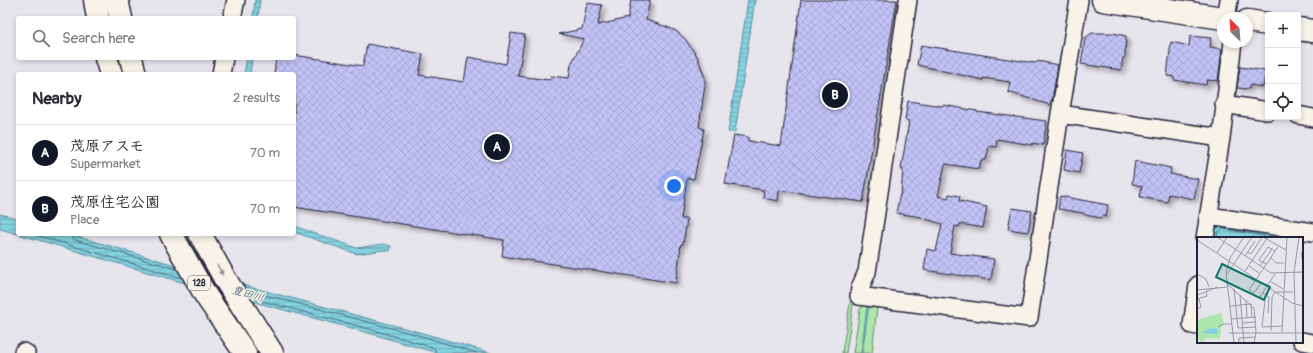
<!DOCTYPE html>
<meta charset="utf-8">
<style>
:root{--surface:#fff;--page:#f2f2f3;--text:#2b2b33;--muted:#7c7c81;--line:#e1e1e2;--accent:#111827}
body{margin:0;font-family:Pangolin,"Klee One",sans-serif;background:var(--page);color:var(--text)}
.controls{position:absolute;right:12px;top:12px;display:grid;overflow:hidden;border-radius:4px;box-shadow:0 2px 6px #0003}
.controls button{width:36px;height:36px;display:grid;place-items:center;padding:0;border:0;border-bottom:1px solid var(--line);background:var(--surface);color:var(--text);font:20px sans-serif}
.compass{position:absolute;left:1217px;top:12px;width:36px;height:36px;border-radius:50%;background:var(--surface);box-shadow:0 2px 6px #0003;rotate:335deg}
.you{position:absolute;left:674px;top:186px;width:14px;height:14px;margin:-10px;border:3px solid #fff;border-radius:50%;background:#1a73e8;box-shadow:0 0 0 6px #1a73e833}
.badge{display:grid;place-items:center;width:26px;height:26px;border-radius:50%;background:var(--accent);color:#fff;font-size:13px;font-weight:700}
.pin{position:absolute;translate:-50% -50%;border:2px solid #fff;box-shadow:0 1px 4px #0006}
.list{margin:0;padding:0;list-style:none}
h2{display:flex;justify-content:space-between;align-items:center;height:52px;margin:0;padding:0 16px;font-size:17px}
h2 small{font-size:13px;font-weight:400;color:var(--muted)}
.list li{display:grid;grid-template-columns:26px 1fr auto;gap:12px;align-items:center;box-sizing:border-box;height:56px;padding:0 16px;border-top:1px solid var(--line)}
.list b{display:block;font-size:15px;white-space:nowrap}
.list p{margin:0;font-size:13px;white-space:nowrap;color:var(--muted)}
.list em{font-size:13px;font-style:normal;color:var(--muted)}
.icon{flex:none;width:22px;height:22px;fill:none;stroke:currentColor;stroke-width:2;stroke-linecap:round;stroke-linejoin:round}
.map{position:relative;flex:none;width:1313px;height:353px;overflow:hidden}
.search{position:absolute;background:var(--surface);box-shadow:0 2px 6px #0003;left:16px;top:16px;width:280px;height:44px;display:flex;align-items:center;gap:10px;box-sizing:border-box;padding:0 14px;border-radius:4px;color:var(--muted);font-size:15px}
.panel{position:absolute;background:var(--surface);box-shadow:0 2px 6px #0003;left:16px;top:72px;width:280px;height:164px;border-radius:4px}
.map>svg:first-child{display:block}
</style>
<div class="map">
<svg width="1313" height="353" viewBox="0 0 1313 353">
<defs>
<pattern id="water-rules" width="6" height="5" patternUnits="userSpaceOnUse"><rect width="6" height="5" fill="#83d2df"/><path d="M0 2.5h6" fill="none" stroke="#71b4c0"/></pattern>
<pattern id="building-cross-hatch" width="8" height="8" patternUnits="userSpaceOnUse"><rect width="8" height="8" fill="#c2c3f5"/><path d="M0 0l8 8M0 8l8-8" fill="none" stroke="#a6a7d3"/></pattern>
<filter id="shadow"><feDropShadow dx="3.5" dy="3.5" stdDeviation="2" flood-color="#0004"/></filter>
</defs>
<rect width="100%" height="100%" fill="#e7e5ec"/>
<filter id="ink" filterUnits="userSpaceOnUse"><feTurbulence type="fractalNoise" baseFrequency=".025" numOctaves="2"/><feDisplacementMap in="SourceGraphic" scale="8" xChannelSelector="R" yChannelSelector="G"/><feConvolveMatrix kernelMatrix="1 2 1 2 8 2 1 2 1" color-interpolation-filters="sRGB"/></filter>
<g filter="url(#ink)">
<path fill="#ace6ab" stroke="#678473" d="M182,234H187L211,277L257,346L256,348H254L226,309Z
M851,297L854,298L846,353H842Z
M864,305L877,307L872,353H853L860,309Z"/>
<path fill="url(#water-rules)" stroke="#5c8c9d" d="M255,0H260L258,18H253Z
M748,0H755L735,132H728Z
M247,58H252L250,74H244Z
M0,214L18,219V234L0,229Z
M1222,225L1269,232L1271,235L1270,238H1213L1215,229Z
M294,226L357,248L383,244L391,246L390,251L384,250L357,254L294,232Z
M18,234H69L250,287L419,332L491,353H437L372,334L174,280Z
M867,306H869L862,353H861Z"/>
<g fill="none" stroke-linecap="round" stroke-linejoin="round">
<path stroke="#49687d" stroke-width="1" d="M32,234L182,278
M71,234L72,238L75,240L177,269
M1217,238L1218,232L1223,229L1265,236L1267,238
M246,290L418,335L477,353
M251,298L373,330L432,347L435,349V353"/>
</g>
<path fill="url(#building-cross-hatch)" stroke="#22223b" filter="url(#shadow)" d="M631,0H650L646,20L667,27L676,31L685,39L697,56L705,78V85L699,127L704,129L694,179L687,178L681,219H687L683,244H681L676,283L502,256L504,240L294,207V74H274L276,58H294V55L363,66L367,44L423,54L419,75L464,82L468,57L506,64L511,33L525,35L518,76L550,80L551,76L569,78L571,64L584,39L559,34L582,29L587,3L602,5L598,25L628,18Z
M801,0H897L863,202L779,190L778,201L763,198L764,190L725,184L734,135L748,137V141L781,146Z
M1092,33H1113L1126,36L1125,57L1123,58L1121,70L1081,64L1085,38Z
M1190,36L1211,38L1210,47L1222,49L1218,81L1207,80L1206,85L1174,80V77L1167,76L1171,42L1189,46Z
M921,45L1014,60L1036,63L1038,61L1058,65L1052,101L1051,100L1050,105L1008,92L1010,82L983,78V80L917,65Z
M1240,67L1266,71L1263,87L1250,85L1249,89L1237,88Z
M908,101L942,106L943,105L977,111V112L1047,121L1043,145L1033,143L1032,145L997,139L996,147L989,146L986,160H981L979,169L945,164L938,196L948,198L949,194L960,196L959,201L987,207L983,228L960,224L959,227L955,226L950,253L994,259L991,280L924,270L927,249L936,251L942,224L922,218L921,217L896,213L900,194H901L903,169H901L909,121L905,120Z
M1067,150L1083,153L1079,173L1064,170Z
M1135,161L1171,168L1170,174L1198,179L1194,199L1169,194L1167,202L1140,197L1142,186L1132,184Z
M1060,196L1108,205L1106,217L1102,216L1101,218L1085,215L1083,213L1058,209Z
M1012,208L1032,211L1028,232L1008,229Z"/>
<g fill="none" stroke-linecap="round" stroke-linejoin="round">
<g stroke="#22223b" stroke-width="20">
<path id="minor" d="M908,0L867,272L860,288L859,296L1029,318L1060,114L1079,0
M232,18L236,0
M1226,18L1229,0
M221,74L224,58
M1224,104L1268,111
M1060,114L1221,138
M1298,115L1313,118
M1209,216L1313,232
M1205,238L1221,138L1233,42
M1198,285L1192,325L1198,326
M1302,341L1313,343
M23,352L26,353"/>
</g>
<g stroke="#22223b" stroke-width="25">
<path id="major" d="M1103,0L1223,18
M1247,21L1268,24
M1298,29L1313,31"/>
</g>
<g stroke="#22223b" stroke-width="25">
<path id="highway" d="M95,0L98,18
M117,0L121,18
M106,58L111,74
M131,58L135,74
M171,234L206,296L245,353
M200,234L225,279L272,353"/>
</g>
<use href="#minor" stroke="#f7f3e8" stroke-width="17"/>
<use href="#major" stroke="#f7f3e8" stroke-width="22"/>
<use href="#highway" stroke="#f7f3e8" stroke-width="22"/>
</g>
<defs><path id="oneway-solid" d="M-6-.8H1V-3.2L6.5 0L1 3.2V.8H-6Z"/></defs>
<use fill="#97959a" href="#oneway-solid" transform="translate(220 270) rotate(61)"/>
</g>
<g text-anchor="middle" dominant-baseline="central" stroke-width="3" stroke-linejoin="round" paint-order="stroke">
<rect fill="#f7f3e8" stroke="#62616f" stroke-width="1" x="188" y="276" width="22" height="14" rx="3"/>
<g font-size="9" font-weight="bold" fill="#22223b">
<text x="199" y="283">128</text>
</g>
<g font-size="11" font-style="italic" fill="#3f576c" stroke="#f7f3e8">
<text transform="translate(248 294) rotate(16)">豊田川</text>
</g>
</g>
<g transform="translate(1197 237)">
<rect width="106" height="106" fill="#e7e5ec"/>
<path d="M24,76L27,87L24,90L23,102L9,101L5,106L0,100V83Z" fill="#ace6ab"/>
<path d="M20,91L21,97L4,96L11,92Z" fill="#83d2df"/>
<path fill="none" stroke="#9897a5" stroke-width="1" d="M20,0L74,36L106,35M66,0L89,13M0,3L95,66L106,69M50,15L54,17L65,0M104,15L106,27M20,16L30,0M48,19L58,4M74,21L79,26H87M69,27L62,23L71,10L78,14M52,29L62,36M63,29L75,12M48,34L71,0M0,37L9,42L12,50M30,37L55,0M73,44L86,52M28,45L57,71L59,95L57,106M64,46L57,56L52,53L81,10M70,49L63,60L68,63L65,90L86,89M70,49L78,37M37,52L41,91L59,90M0,53L30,50M79,55H96M66,56L72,60L71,76M0,58L21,50M43,58L47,106M0,62L10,59L9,55M49,63L50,80M54,67L55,80M33,69L54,67M0,72L4,70L2,62M34,82L59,80M46,86L59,85M21,90L27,87H35M74,94L75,60L78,55M85,95L90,0M32,96H106M37,106L29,35L33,21L47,0M42,106V101L59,100M99,106L97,36L102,0"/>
<path fill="#0f766e" fill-opacity="0.15" stroke="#0f766e" stroke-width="2" d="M25,27L73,50L67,63L19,40Z"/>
<rect width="106" height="106" fill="none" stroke="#22223b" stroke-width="2"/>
</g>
</svg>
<div class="controls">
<button>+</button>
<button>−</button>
<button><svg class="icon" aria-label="locate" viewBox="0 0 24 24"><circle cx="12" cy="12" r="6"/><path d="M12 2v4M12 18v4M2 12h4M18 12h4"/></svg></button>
</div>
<svg class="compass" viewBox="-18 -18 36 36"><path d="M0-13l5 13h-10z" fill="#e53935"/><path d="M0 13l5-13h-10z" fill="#7c7c81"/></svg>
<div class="you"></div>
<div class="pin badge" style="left:497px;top:147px">A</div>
<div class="pin badge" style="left:835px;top:95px">B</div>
<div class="search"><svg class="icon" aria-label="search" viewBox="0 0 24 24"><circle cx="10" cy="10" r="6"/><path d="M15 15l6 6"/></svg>Search here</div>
<section class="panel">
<h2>Nearby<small>2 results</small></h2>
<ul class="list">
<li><span class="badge">A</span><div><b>茂原アスモ</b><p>Supermarket</p></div><em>70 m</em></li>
<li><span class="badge">B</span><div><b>茂原住宅公園</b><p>Place</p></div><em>70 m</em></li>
</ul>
</section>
</div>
